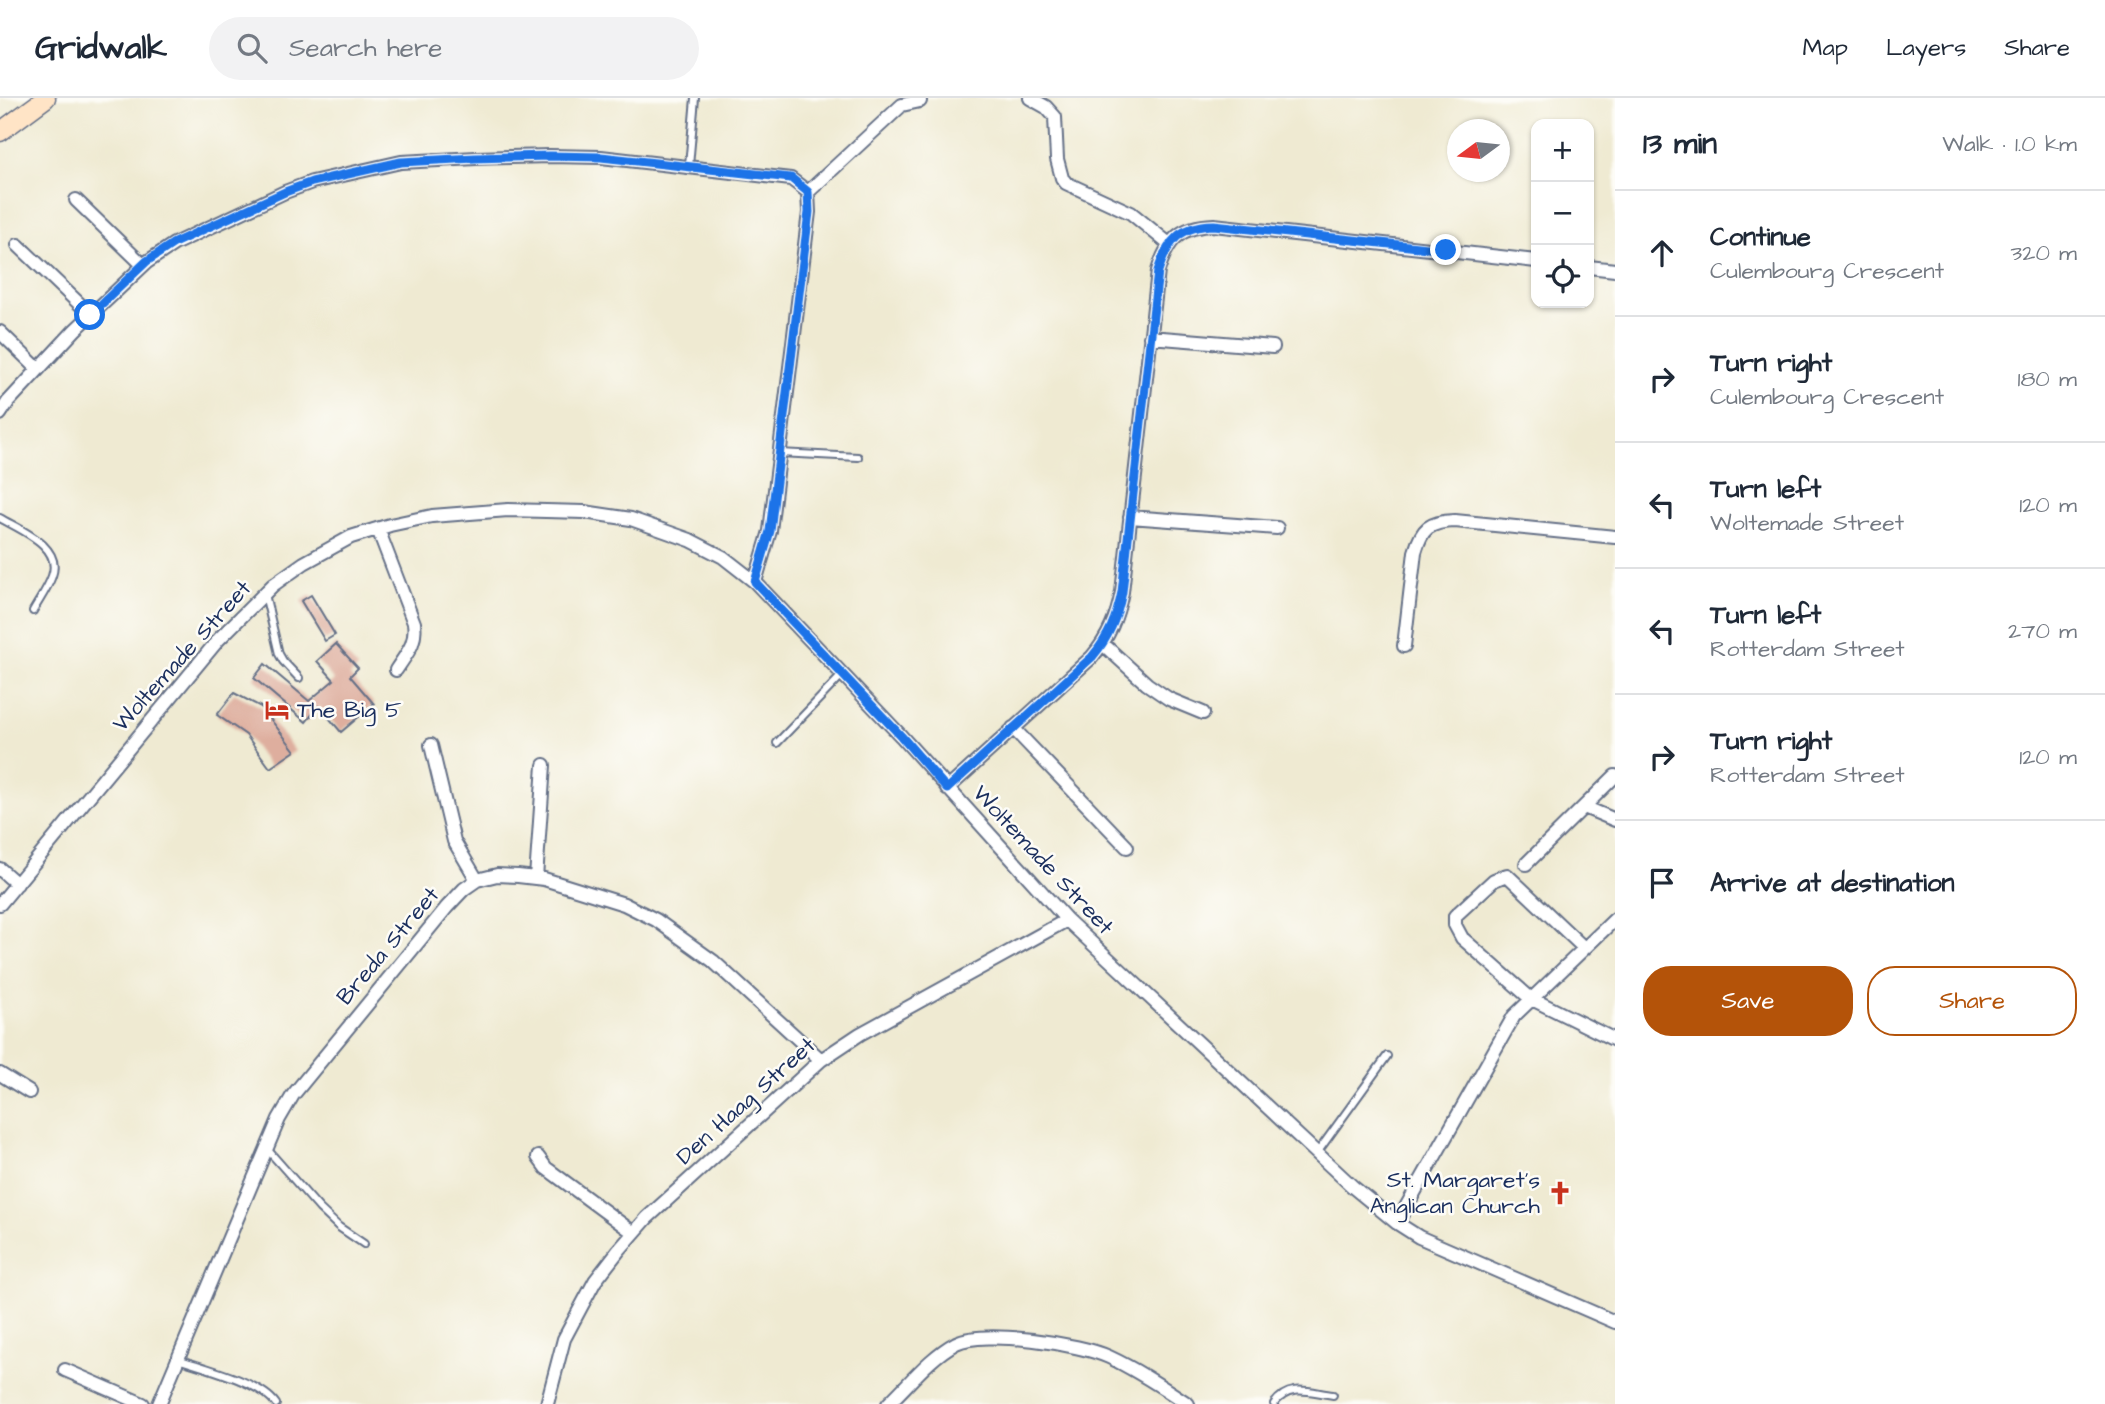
<!DOCTYPE html>
<meta charset="utf-8">
<style>
:root{--surface:#fff;--page:#f2f2f3;--text:#1f2937;--muted:#747a83;--line:#e0e1e3;--accent:#b45309}
body{margin:0;font-family:"Architects Daughter",sans-serif;background:var(--page);color:var(--text)}
.controls{position:absolute;right:21px;top:21px;display:grid;overflow:hidden;border-radius:14px;box-shadow:0 2px 5px #0004}
.controls button{width:63px;height:63px;display:grid;place-items:center;padding:0;border:0;border-bottom:2px solid var(--line);background:var(--surface);color:var(--text);font:35px sans-serif}
.compass{position:absolute;left:1447px;top:21px;width:63px;height:63px;border-radius:50%;background:var(--surface);box-shadow:0 2px 5px #0004;rotate:255deg}
.stop{position:absolute;width:21px;height:21px;margin:-16px;border:5px solid #1a73e8;border-radius:50%;background:#fff}
.stop.end{background:#1a73e8;border-color:#fff;box-shadow:0 2px 7px #0008}
.list{margin:0;padding:0;list-style:none}
h2{display:flex;justify-content:space-between;align-items:center;height:91px;margin:0;padding:0 28px;font-size:30px}
h2 small{font-size:23px;font-weight:400;color:var(--muted)}
.list li{display:grid;grid-template-columns:46px 1fr auto;gap:21px;align-items:center;box-sizing:border-box;height:126px;padding:0 28px;border-top:2px solid var(--line)}
.list b{display:block;font-size:26px;white-space:nowrap}
.list p{margin:0;font-size:23px;white-space:nowrap;color:var(--muted)}
.list em{font-size:23px;font-style:normal;color:var(--muted)}
.actions{display:flex;gap:14px;padding:21px 28px}
.actions a{flex:1;padding:16px 0;border:2px solid var(--accent);border-radius:28px;text-align:center;font-size:24px;color:var(--accent)}
.actions .main{background:var(--accent);color:#fff}
.icon{flex:none;width:38px;height:38px;fill:none;stroke:currentColor;stroke-width:2;stroke-linecap:round;stroke-linejoin:round}
.map{position:relative;flex:none;width:1615px;height:1306px;overflow:hidden}
header{display:flex;align-items:center;gap:42px;box-sizing:border-box;height:98px;padding:0 35px;background:var(--surface);border-bottom:2px solid var(--line)}
header strong{font-size:33px}
nav{display:flex;gap:38px;margin-inline-start:auto;font-size:24px}
.search{width:490px;height:63px;background:var(--page);display:flex;align-items:center;gap:18px;box-sizing:border-box;padding:0 24px;border-radius:38px;color:var(--muted);font-size:26px}
main{display:flex}
aside{flex:1;background:var(--surface)}
.map>svg:first-child{display:block}
</style>
<header>
<strong>Gridwalk</strong>
<div class="search"><svg class="icon" aria-label="search" viewBox="0 0 24 24"><circle cx="10" cy="10" r="6"/><path d="M15 15l6 6"/></svg>Search here</div>
<nav><a>Map</a><a>Layers</a><a>Share</a></nav>
</header>
<main>
<div class="map">
<svg width="1615" height="1306" viewBox="0 0 1615 1306">
<rect width="100%" height="100%" fill="#fdfcf7"/>
<filter id="ink" filterUnits="userSpaceOnUse"><feTurbulence type="fractalNoise" baseFrequency=".0143" numOctaves="2"/><feDisplacementMap in="SourceGraphic" scale="14" xChannelSelector="R" yChannelSelector="G"/><feConvolveMatrix kernelMatrix="1 2 1 2 8 2 1 2 1" color-interpolation-filters="sRGB"/></filter>
<filter id="wash" filterUnits="userSpaceOnUse"><feTurbulence type="fractalNoise" baseFrequency=".00686" numOctaves="4" result="noise"/><feDisplacementMap in="SourceGraphic" scale="28" xChannelSelector="R" yChannelSelector="G"/><feGaussianBlur stdDeviation="1.57" result="paint"/><feColorMatrix in="noise" values="0 0 0 0 0 0 0 0 0 0 0 0 0 0 0 0 0 1.4 0 .05"/><feComposite in="paint" operator="in"/></filter>
<g filter="url(#wash)">
<rect width="100%" height="100%" fill="#efead2"/>
<g id="blocks">
<path fill="#deae9e" d="M311,497L335,537L325,543L301,503Z
M336,546L358,570L350,578L374,606L341,634L319,608L306,624L254,580L265,566L309,603L334,582L317,563Z
M234,595L261,609L295,653L270,670L246,637L217,617Z"/>
</g>
</g>
<g filter="url(#ink)">
<use href="#blocks" fill-opacity="0" stroke="#657087" stroke-width="2"/>
<g fill="none" stroke-linecap="round" stroke-linejoin="round">
<g stroke="#657087" stroke-width="10">
<path id="service" d="M689,68L695,0
M779,355L858,359
M0,420C20,432 63,448 52,478C48,490 39,502 33,513
M265,496L279,556L283,563L299,580
M777,645L843,576
M267,1051L319,1110L339,1129L364,1146
M1317,1055L1387,958
M178,1261C204,1270 261,1284 276,1306
M1274,1306C1289,1285 1309,1294 1333,1297"/>
</g>
<g stroke="#657087" stroke-width="16">
<path id="minor" d="M1030,0L1046,9L1055,19L1057,61L1062,80L1066,85L1131,115L1169,146
M808,94L902,7L920,3
M76,102L143,167
M18,147L91,217
M1589,169L1615,172
M0,234L38,271
M1150,239L1273,249
M0,316L8,304L75,232L147,164L174,146L285,94L312,84L401,64L476,60L550,58L601,59L791,81L808,94L809,114L770,433L755,484
M1130,419L1277,430
M378,431L414,525C417,545 407,555 396,572
M1103,546L1147,586L1169,601L1203,615
M1404,548L1415,454C1422,430 1429,424 1455,423L1615,439
M1013,630L1127,749
M431,647L454,743L477,782
M947,691L1092,559C1109,539 1117,519 1122,494L1158,173C1167,142 1180,128 1214,127L1536,163
M1584,709L1615,722
M1526,766L1615,678
M0,771L17,786
M536,780L544,667
M0,806L219,541L273,487L304,465L351,439L390,427L432,418L508,412L584,414L631,421L690,442L723,459L755,484L901,638L1067,822L1353,1089L1397,1125L1419,1139L1615,1224
M1584,850L1507,777L1494,782L1455,818V827L1462,840L1530,900L1615,942
M0,976L29,994
M538,1059L546,1070L634,1135
M1397,1125L1514,918L1615,821
M65,1272L143,1306
M159,1306L279,1021L293,997L447,809L464,791L477,782L497,777L518,778L544,781L624,806L656,822L713,863L821,962
M547,1306L564,1241L581,1209L595,1183L619,1152L647,1120L821,962L860,936L1067,822
M888,1306C909,1286 930,1259 956,1245C984,1231 1081,1246 1109,1259C1137,1272 1162,1289 1188,1306"/>
</g>
<g stroke="#657087" stroke-width="21">
<path id="secondary" d="M0,34L46,0"/>
</g>
<use href="#service" stroke="#fff" stroke-width="6"/>
<use href="#minor" stroke="#fff" stroke-width="12"/>
<use href="#secondary" stroke="#ffe4c6" stroke-width="18"/>
</g>
</g>
<g fill="none" stroke-linecap="round" stroke-linejoin="round" filter="url(#ink)">
<path stroke="#1a73e8" stroke-width="9" d="M90,217L147,163L174,145L285,94L312,84L401,64L475,60L550,58L601,59L791,80L808,94L809,114L770,433L755,484L901,638L947,691L1092,559C1109,539 1117,519 1122,494L1158,173C1168,142 1180,128 1214,127L1446,152"/>
</g>
<defs>
<g id="hotel-bare" transform="scale(1.89)"><path d="M-6-4.5h1.5V1H6V5H4.5V3h-9V5H-6ZM-4 0a1.8 1.8 0 1 1 3.6 0ZM.5 0V-2.5h3Q6-2.5 6 0Z" fill="#c8321e" stroke="#fdfcf7" stroke-width="2.5" paint-order="stroke"/></g>
<g id="church-bare" transform="scale(1.89)"><path d="M-1.2-6h2.4v3.5h3.3v2.4h-3.3V6h-2.4V-.1h-3.3v-2.4h3.3Z" fill="#c8321e" stroke="#fdfcf7" stroke-width="2.5" paint-order="stroke"/></g>
</defs>
<g fill-rule="evenodd">
<use href="#hotel-bare" x="277" y="612"/>
<use href="#church-bare" x="1560" y="1095"/>
</g>
<g text-anchor="middle" dominant-baseline="central" stroke-width="5" stroke-linejoin="round" paint-order="stroke">
<g font-size="23" fill="#1b2f5e" stroke="#fdfcf7">
<text transform="translate(182 558) rotate(-48)">Woltemade Street</text>
<text transform="translate(1043 762) rotate(47)">Woltemade Street</text>
<text transform="translate(388 848) rotate(-50)">Breda Street</text>
<text transform="translate(746 1003) rotate(-42)">Den Haag Street</text>
</g>
<g font-size="23" fill="#1b2f5e" stroke="#fdfcf7" text-anchor="start">
<text x="297" y="612">The Big 5</text>
<text x="1540" y="1082" text-anchor="end">St. Margaret's<tspan x="1540" dy="26">Anglican Church</tspan></text>
</g>
</g>
</svg>
<div class="controls">
<button>+</button>
<button>−</button>
<button><svg class="icon" aria-label="locate" viewBox="0 0 24 24"><circle cx="12" cy="12" r="6"/><path d="M12 2v4M12 18v4M2 12h4M18 12h4"/></svg></button>
</div>
<svg class="compass" viewBox="-18 -18 36 36"><path d="M0-13l5 13h-10z" fill="#e53935"/><path d="M0 13l5-13h-10z" fill="#747a83"/></svg>
<div class="stop" style="left:90px;top:217px"></div>
<div class="stop end" style="left:1446px;top:152px"></div>
</div>
<aside>
<h2>13 min<small>Walk · 1.0 km</small></h2>
<ul class="list">
<li><svg class="icon" aria-label="ahead" viewBox="0 0 24 24"><path d="M12 20V5M6 11l6-6 6 6"/></svg><div><b>Continue</b><p>Culembourg Crescent</p></div><em>320 m</em></li>
<li><svg class="icon" aria-label="right" viewBox="0 0 24 24"><path d="M7 20v-9h11M14 6l5 5-5 5"/></svg><div><b>Turn right</b><p>Culembourg Crescent</p></div><em>180 m</em></li>
<li><svg class="icon" aria-label="left" viewBox="0 0 24 24"><path d="M17 20v-9H6M10 6l-5 5 5 5"/></svg><div><b>Turn left</b><p>Woltemade Street</p></div><em>120 m</em></li>
<li><svg class="icon" aria-label="left" viewBox="0 0 24 24"><path d="M17 20v-9H6M10 6l-5 5 5 5"/></svg><div><b>Turn left</b><p>Rotterdam Street</p></div><em>270 m</em></li>
<li><svg class="icon" aria-label="right" viewBox="0 0 24 24"><path d="M7 20v-9h11M14 6l5 5-5 5"/></svg><div><b>Turn right</b><p>Rotterdam Street</p></div><em>120 m</em></li>
<li><svg class="icon" aria-label="arrive" viewBox="0 0 24 24"><path d="M6 21V4h12l-3 4 3 4H6"/></svg><div><b>Arrive at destination</b></div></li>
</ul>
<div class="actions"><a class="main">Save</a><a>Share</a></div>
</aside>
</main>
